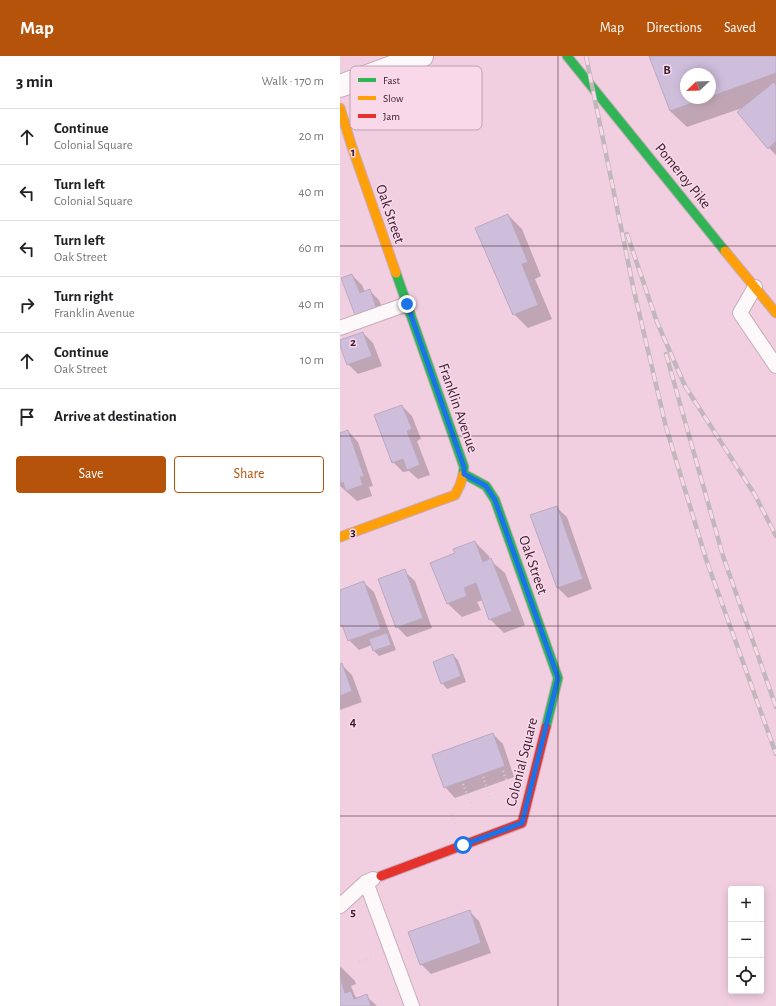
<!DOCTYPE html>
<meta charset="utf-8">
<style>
:root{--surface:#fff;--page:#f2f2f2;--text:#202124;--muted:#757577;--line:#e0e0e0;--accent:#b45309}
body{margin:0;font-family:"Alegreya Sans",sans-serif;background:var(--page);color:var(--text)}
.controls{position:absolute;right:12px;bottom:12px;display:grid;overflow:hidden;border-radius:4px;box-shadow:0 2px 10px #0003}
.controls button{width:36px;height:36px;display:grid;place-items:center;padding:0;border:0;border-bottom:1px solid var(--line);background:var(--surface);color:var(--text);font:20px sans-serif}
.compass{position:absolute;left:340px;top:12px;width:36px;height:36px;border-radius:50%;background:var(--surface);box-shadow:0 2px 10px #0003;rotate:247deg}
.stop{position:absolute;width:12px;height:12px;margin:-9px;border:3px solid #1a73e8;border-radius:50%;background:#fff}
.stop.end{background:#1a73e8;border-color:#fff;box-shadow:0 1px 4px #0008}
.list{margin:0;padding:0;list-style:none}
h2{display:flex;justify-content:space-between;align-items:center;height:52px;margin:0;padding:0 16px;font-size:17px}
h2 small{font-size:13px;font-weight:400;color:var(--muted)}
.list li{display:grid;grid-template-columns:26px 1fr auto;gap:12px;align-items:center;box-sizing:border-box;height:56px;padding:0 16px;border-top:1px solid var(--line)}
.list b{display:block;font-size:15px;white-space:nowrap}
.list p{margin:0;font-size:13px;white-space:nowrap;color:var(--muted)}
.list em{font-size:13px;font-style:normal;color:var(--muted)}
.actions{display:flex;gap:8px;padding:12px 16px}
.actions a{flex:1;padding:9px 0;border:1px solid var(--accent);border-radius:4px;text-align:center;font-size:14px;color:var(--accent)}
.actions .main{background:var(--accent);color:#fff}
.icon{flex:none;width:22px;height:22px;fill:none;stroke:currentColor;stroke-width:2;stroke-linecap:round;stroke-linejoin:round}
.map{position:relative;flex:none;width:436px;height:950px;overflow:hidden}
header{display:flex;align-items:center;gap:24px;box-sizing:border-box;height:56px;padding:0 20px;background:var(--accent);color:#fff}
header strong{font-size:19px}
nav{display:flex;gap:22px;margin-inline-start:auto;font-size:14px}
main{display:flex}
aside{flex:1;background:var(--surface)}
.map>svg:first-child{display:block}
</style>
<header>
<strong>Map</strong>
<nav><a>Map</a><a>Directions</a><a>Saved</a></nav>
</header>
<main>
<aside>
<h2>3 min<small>Walk · 170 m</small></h2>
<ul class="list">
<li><svg class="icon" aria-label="ahead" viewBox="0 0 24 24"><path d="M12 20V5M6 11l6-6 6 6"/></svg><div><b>Continue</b><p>Colonial Square</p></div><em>20 m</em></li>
<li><svg class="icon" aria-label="left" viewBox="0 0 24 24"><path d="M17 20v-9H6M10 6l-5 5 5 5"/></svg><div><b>Turn left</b><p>Colonial Square</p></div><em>40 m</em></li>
<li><svg class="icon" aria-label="left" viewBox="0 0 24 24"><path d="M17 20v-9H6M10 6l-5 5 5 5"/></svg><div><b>Turn left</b><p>Oak Street</p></div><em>60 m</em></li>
<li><svg class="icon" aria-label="right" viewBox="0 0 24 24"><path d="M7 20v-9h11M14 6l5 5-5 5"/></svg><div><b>Turn right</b><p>Franklin Avenue</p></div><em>40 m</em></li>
<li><svg class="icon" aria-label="ahead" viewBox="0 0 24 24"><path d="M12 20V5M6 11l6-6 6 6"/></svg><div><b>Continue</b><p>Oak Street</p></div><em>10 m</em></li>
<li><svg class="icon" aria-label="arrive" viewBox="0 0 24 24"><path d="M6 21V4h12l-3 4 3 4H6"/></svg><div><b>Arrive at destination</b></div></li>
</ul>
<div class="actions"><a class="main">Save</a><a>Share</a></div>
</aside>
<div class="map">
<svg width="436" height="950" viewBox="0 0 436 950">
<rect width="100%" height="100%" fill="#f1cfe1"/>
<path fill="#0003" fill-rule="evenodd" d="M310,0H436V99L429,92L405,51L347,71L330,55ZM346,18H370V42H346Z
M168,159L182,173L201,220L195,223L212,263L188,272L174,258Z
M12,219L22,229L25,236L29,234L39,244L46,261L26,268L16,258Z
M23,277L33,287L42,310L18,318L8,308L0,285Z
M62,350L72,360L81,383L77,385L90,419L78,423L69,415L63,416L53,406Z
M8,375L18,386L33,430L29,431L32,440L17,445L0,430V378Z
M216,451L227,461L252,533L228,542L218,532L192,460Z
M135,486L149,500L150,504L165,517L185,569L164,577L150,563L143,544L137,546L141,554L122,561L107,547L116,498Z
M64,515L75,525L92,572L67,581L57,571Z
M23,526L34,536L56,594L39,600L34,595L32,589L19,594L9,584L5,572L0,565V535Z
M113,599L118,604L126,626L107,633L102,627Z
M0,609H2L12,619L22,646L0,654Z
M153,678L163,688L174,721L115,742L105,731Z
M129,855L139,865L151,897L91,918L81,908Z
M0,911H1L15,925L16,928L11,930L15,940L18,943L26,940L37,950H0Z"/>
<path fill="#cfbddc" stroke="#b9aabf" d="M309,0H436V17L370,41V18H346V42H366L330,55Z
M434,26L436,29V85L428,93L397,56Z
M168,158L188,206L182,208L198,249L173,259L135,172Z
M12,218L20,237L30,233L36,251L15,259L1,222Z
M23,276L32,300L7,309L0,290V284Z
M62,349L72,373L67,375L80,409L67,414L63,403L52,407L34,359Z
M8,374L24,420L20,421L23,429L6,435L3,426L0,427V377Z
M217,450L243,523L217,532L190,459Z
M135,485L143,506L151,502L172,555L149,564L136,527L124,532L127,540L107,548L90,507L115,497L113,493Z
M65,513L83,562L56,572L38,523Z
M24,525L41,573L8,585L2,569H0V534Z
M47,577L51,589L33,595L29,583Z
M113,598L121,620L101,628L93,606Z
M2,607L12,635L0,640V608Z
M153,677L165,710L104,732L92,699Z
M130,854L141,887L80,909L68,876Z
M0,922L5,937L11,935L14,943L27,938L31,950H0Z"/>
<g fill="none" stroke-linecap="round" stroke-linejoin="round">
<g stroke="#c8abba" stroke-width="16">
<path id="lane" d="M415,231L400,257L436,310
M0,272L67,248
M26,826L72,950
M0,850L26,826L33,823"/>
</g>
<g stroke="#c8abba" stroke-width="24">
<path id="street" d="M0,30L82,0"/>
</g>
<g stroke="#c8abba" stroke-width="11">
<path id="fast" d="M227,0L385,195
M56,217L124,411L123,419
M124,418L146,430L155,444L218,622L206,671"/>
</g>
<g stroke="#c8abba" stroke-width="11">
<path id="slow" d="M0,52L12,91L56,217
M385,195L436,257
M0,481L115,439L120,429L123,419"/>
</g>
<g stroke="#c8abba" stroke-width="11">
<path id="jam" d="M41,820L182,767L206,671"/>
</g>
<path stroke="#dacfd5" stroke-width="2.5" stroke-dasharray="1 3" stroke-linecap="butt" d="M163,715L167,726
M143,721L151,744
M123,728L132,752
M112,759L115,768
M19,906L34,900"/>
<use href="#lane" stroke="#fdf8fa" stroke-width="14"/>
<use href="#street" stroke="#fdf8fa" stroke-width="22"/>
<use href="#fast" stroke="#30b455" stroke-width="9"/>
<use href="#slow" stroke="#ff9f0a" stroke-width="9"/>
<use href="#jam" stroke="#e5322d" stroke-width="9"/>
<g stroke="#c1b7bc" stroke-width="4.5">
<path id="rail" d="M246,0L294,235L326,371L366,503L436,698
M287,178L317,266L345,330L415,439L436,480
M326,298L383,500L436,651"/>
</g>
<use href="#rail" stroke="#f9d9e9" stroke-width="3" stroke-dasharray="9" stroke-linecap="butt"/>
</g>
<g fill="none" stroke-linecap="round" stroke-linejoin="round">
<path stroke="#1a73e8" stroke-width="5" d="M67,248L124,411V418L146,430L155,444L218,622L182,767L123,789"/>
</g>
<path fill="none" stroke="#391d2d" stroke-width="1" stroke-opacity="0.55" d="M218,0V950M0,190H436M0,380H436M0,570H436M0,760H436"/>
<g text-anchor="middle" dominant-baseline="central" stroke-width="3" stroke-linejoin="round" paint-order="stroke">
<g font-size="15" fill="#391d2d" stroke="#f9d9e9">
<text transform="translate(343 120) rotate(51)">Pomeroy Pike</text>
<text transform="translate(50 158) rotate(71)">Oak Street</text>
<text transform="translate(118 352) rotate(71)">Franklin Avenue</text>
<text transform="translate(193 509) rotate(71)">Oak Street</text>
<text transform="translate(182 706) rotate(-76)">Colonial Square</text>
</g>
</g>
<rect x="10" y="10" width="132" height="64" rx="6" fill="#f9d9e9" stroke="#bfa1b1" stroke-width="1"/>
<rect x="18" y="22" width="18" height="4" fill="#30b455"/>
<rect x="18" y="40" width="18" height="4" fill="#ff9f0a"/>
<rect x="18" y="58" width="18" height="4" fill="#e5322d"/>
<g font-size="11" fill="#391d2d">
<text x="43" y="28">Fast</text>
<text x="43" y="46">Slow</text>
<text x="43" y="64">Jam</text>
</g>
<g font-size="13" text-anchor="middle" font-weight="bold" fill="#391d2d" stroke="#f9d9e9" stroke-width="3" stroke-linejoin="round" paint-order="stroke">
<text x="327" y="18">B</text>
<text x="13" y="100">1</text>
<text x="13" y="290">2</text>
<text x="13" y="480">3</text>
<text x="13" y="670">4</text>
<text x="13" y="860">5</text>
</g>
</svg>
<div class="controls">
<button>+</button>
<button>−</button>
<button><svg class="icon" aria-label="locate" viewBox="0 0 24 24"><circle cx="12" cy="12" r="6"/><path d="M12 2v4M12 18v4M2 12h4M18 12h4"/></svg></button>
</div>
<svg class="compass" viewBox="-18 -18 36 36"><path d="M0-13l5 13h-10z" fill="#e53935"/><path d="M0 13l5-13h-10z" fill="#757577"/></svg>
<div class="stop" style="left:123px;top:789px"></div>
<div class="stop end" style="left:67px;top:248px"></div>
</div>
</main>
